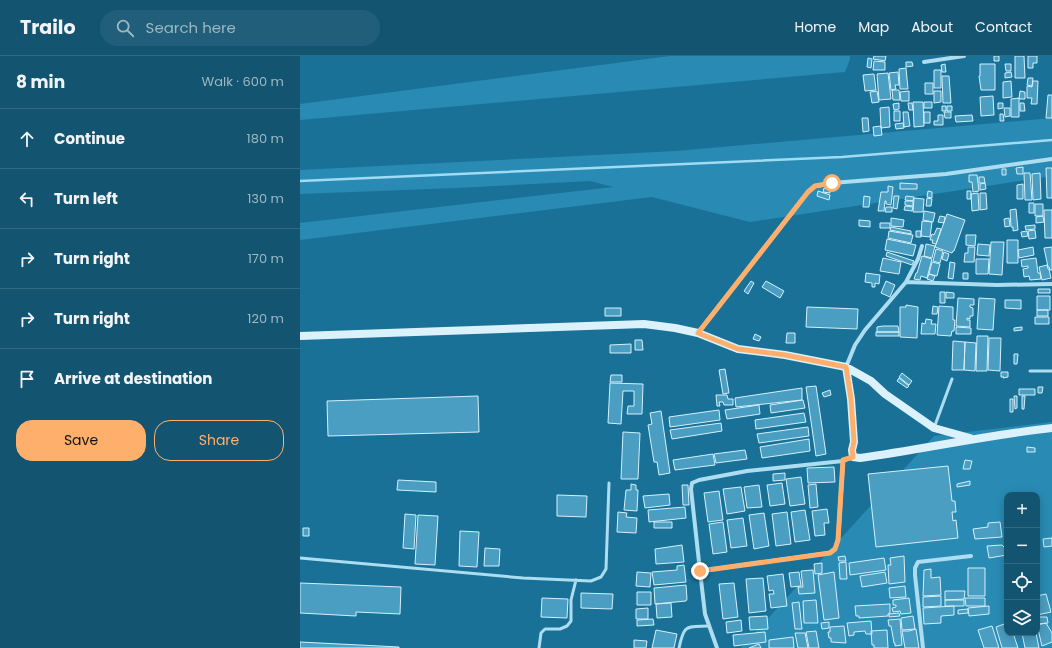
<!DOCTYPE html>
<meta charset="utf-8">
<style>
:root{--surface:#135571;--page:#205e79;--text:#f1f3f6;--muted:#9db7c3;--line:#326b84;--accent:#ffaf6c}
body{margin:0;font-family:Poppins,sans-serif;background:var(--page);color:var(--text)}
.controls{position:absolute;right:12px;bottom:12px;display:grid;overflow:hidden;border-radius:8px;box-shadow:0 2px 10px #0003}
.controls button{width:36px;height:36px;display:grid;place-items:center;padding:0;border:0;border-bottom:1px solid var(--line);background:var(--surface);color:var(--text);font:20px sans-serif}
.stop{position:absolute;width:12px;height:12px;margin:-9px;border:3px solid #ffaf6c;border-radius:50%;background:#fff}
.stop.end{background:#ffaf6c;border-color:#fff;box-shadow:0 1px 4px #0008}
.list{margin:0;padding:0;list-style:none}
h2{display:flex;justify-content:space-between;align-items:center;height:52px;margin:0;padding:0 16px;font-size:17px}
h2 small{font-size:13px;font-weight:400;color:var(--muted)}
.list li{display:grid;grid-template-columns:26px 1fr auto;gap:12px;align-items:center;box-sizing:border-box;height:60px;padding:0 16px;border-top:1px solid var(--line)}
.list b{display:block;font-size:15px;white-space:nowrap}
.list em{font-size:13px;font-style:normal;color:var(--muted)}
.actions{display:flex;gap:8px;padding:12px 16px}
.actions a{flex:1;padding:9px 0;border:1px solid var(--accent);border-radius:16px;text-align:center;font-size:14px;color:var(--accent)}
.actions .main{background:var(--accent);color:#111}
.icon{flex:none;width:22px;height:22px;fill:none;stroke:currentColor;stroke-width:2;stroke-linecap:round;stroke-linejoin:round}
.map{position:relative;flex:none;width:752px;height:592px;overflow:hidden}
header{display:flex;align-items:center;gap:24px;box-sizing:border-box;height:56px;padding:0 20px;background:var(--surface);border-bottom:1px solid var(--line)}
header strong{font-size:19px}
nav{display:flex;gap:22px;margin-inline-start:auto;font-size:14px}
.search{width:280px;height:36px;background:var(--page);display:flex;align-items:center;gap:10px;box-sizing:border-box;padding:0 14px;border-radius:22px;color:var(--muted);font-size:15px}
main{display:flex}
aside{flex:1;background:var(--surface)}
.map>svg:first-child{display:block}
</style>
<header>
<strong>Trailo</strong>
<div class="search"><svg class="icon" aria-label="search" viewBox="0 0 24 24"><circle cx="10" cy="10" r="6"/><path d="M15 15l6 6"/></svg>Search here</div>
<nav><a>Home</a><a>Map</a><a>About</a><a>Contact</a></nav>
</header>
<main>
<aside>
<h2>8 min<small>Walk · 600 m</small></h2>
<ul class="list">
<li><svg class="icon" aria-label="ahead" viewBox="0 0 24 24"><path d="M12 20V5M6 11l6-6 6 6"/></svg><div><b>Continue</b></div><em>180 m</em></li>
<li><svg class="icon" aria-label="left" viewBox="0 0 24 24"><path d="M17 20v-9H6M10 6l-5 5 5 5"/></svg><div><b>Turn left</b></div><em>130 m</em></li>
<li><svg class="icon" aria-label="right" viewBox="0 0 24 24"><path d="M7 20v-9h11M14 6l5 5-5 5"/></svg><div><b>Turn right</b></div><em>170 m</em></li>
<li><svg class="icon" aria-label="right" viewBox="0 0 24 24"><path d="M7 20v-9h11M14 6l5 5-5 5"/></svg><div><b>Turn right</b></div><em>120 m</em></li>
<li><svg class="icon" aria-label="arrive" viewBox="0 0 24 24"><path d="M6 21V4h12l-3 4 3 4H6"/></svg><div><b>Arrive at destination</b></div></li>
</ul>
<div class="actions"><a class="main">Save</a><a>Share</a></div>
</aside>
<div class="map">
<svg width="752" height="592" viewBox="0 0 752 592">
<rect width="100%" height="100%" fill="#197197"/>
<path fill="#298bb3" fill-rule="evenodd" d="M370,0H550V3L545,16L0,64V48Z
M752,62V120L450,166L352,141L0,184V167L313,131L290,125L157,132L0,138V114L376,95Z
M752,366V592H441L634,380ZM707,439H737V577H707Z"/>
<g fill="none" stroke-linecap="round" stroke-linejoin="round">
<path stroke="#9fdcf3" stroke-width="2.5" d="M0,125L542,101L752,84"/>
</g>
<path fill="#4a9ec1" stroke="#d4f0fb" d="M574,0H586L585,5L573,3Z
M694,0H699V5H694Z
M715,0H724L725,22H715Z
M728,0H737V7H733V12H728Z
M568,2L572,3L571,12L567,11Z
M574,5L585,6V14H573Z
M606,6H612L613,10L606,11Z
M645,8L646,16H642L641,9Z
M680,8H695V34H681L679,20H680Z
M705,8H711V15H706Z
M606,12L608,33H600L599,13Z
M634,14H641V32H634Z
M598,16L599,29H595L596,33L591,34L589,17Z
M711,16L712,21L705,22V17Z
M588,17L591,43L579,44L577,18Z
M574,18L576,34L565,35L563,19Z
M642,20H649L651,47H643Z
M728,22H733L732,30L727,29Z
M711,25L712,41L703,42V26Z
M733,25H738L737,48H731L732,42H727V30L732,31Z
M625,27H633V38H625Z
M592,34H599L600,44H593Z
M577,35L579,46L572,47L570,36Z
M609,35V45H601L600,36Z
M634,35H641V46L634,47Z
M720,35L725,36V43H719Z
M748,39H752V62H746Z
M693,40L694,59L681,60L680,41Z
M719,42V61H711V43Z
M613,46H623L624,70L614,71Z
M624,46H632V52H624Z
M599,47V53L594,54L593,48Z
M608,47H612L613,54H609Z
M698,47H703V52L698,53Z
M720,47H724L725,55H720Z
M642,50H646V55H642Z
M647,50H652V55H647Z
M589,51L590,71L581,72L580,52Z
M704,52H710V60L705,61Z
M594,55H600V65H594Z
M603,56H608L610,70L604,71Z
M624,56H630V67H624Z
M644,56H651V62H645Z
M700,58H703L704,65H700Z
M638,59H643V69H634V65H638Z
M672,59L673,65L656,66L655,60Z
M562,62H568L569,75L563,76Z
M603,67L604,72L596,73L595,68Z
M581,70L582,79L574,80L573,71Z
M723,111V118H717L716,112Z
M746,112H752V142H747Z
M702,113H706V119H702Z
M724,117H730L732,144H725Z
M740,117L741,143L733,144L732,118Z
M669,119H677L679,135L673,136L672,126H669Z
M679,121H684L685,127H679Z
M600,127L617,128V133H600Z
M685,127L686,133L680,134V128Z
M723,128V143H717V129Z
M588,130L593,131L591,149L586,148V145H585L584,155H578L581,136H588Z
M524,132L530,133V137L523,136Z
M518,135L530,139L529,144L517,140Z
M628,135L632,136V142L627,141Z
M667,135H671V143H667Z
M678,137L679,154L672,155L671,138Z
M680,137H686L687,153L680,154Z
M564,140L570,141L569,151H563Z
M594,140H599L597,153L593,152Z
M606,140L614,141L613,145L605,144Z
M614,142L624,143L623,156H613Z
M627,142L632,143L631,150H626Z
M605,145H613V150L605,149Z
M729,147H734V157H729Z
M735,148H743V160H735Z
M605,150L613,151L612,155L604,154Z
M586,151H592V156H585Z
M716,153L718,174L713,175V171H711L710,154Z
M744,154H752V182H745Z
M624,155L635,157L633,166L623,164Z
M647,158L665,164L654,195H653L652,197L635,191Z
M640,160L645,161L644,167L638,166Z
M743,160L744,166L736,167V161Z
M591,162L604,164L603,171L591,170Z
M709,162L710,170L705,171L704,163Z
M559,164L570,165V171L559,170Z
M622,165L632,166L630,181L621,180Z
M580,167H590V172H580Z
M735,169V173L726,174L725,170Z
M591,171L611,175V178L590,174Z
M637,172L641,173L636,188L632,187L633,184H630L632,178L634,179Z
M735,174L736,182L729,183L728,175Z
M589,175L613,179L611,187L588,182Z
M616,175H621V181H616Z
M727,175L728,180L722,181L721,176Z
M666,179H676L675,190L666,189Z
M587,183L616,189L613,200L585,194Z
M707,184H718V207H707Z
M691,186H704L702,219L689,218Z
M626,188L635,190L632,202L624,200Z
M678,188L690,189L689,200L677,199Z
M668,191H675L674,206H664L665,197H668Z
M733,191L734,199L719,202L718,194Z
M752,191V214H750L749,211H748L744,192Z
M636,193L643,195L640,207L633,205Z
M587,196L614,205L612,209L586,200Z
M644,196L649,198L647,205L642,203Z
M622,200L632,203L627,222L621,220L620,224L614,223L616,217H617Z
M583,202L601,206L599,218L580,215Z
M736,202L738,217H740L741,223L730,224L729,220L724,221L723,213L728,212V210L722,211L721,204Z
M676,203H689L688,218H676Z
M632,206L640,208L637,220L629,218Z
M650,206L655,207L653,223L648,222Z
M747,209L748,213H749L751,222L742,224L739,211Z
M566,217L580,219L579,228L575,227V231H572V227L565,226Z
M663,217H668V223H663Z
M629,218L635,220L633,225L627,223Z
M451,225L454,227L448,238L444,235Z
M466,225L484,235L480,242L462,231Z
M586,225L595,229L590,241L581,237Z
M738,233H750V237H738Z
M640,236H645V247H640Z
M646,236L654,237V242H646Z
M737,240H750V254H737Z
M658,242L674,243V249H670V251L673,252V260H670V263L667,262V264H670V271L656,270Z
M679,242L695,243L693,274L677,273Z
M705,244H721V253L705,252Z
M606,249L618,251L617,282L600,281V251H606Z
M633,250L638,251L637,258H632Z
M639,250L653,251V264H655L654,275H652L651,280L637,279Z
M507,251L558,253L557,273L506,271Z
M305,252H321V260H305Z
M737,254H748V260H737Z
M735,261H749V268H735Z
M626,263L632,264L631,268H636L635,278H621L622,267L625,268Z
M583,270H598L599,276H577V271Z
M656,271L671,272V278H656Z
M722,271V274L714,275V272Z
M576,276H599V280H576Z
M487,277H495V287H486Z
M455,278L461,281L459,285L453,283Z
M677,280H688L687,315H676Z
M689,282H701L700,315L688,314Z
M335,284H342L343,294H335Z
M653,285L665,286L664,314H652Z
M665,286L676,287L675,315L664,314Z
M331,288V297H310V289Z
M714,298H718L717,308H714Z
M425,313L429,337L423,338L419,314Z
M701,316H708V321L703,322L704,321H701Z
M602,317L612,325L609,329L599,321Z
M311,319H322V326H310Z
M599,322L609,330L607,332L597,325Z
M310,327L343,328L342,358H327L328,350H334V335H323L321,368L308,367Z
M516,330L526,398L516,400L506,331Z
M738,331H743L742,337H738Z
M502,332V344L436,351L435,342Z
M719,333H735V339H719Z
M530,334L531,339L524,341L522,337Z
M416,339H427L428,343H433V349H424L423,346H419L420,350H417Z
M178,340L179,376L28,380L27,345Z
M714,340H717V352L715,353Z
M722,340H725L724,353H722Z
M710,343H713V356H710Z
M503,344L505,352L471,357L470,349Z
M459,349L460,358L427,363L425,354Z
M419,354L420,364L370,371L369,361Z
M361,355L370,417L359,419L357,406H354L348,369L352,368L350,357Z
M504,357L506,366L456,373L455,364Z
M421,367L422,375L372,383L370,374Z
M508,371L509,380L459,387L457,378Z
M323,376L340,377L338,423H321Z
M509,383L510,395L462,402L460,391Z
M727,391L735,392V396H727Z
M445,394L447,403L416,407L414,398Z
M413,398L415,409L375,414L373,404Z
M665,404L672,405L670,413H663Z
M648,410L652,445H655L656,456H652L653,465L656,464L658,482L576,491L568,418Z
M534,411L535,426L508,427L507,412Z
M485,417V424L473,425V418Z
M501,421L505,448L490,450L486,423Z
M98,424L136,426V436L97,434Z
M670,425V429L657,431V428Z
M482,427L485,448L470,450L467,429Z
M331,428L336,429V434H338L337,455L324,454L326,434H331Z
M516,428L518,451L510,452L508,429Z
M382,429H388L389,449H383Z
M459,429L462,451L447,452L444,431Z
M441,431L445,455L427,458L423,433Z
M419,435L423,464L408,466L404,437Z
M369,438L370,449L345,452L343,440Z
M257,439L287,440L286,461L257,460Z
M385,451L386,462L349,466L348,454Z
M527,453L529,467H524L525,479L515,480L512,455Z
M505,454L510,484L495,486L491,456Z
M318,456L327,457L326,461L337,462L336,477L317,476Z
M487,456L491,488L476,490L472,458Z
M464,457L469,490L454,493L449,459Z
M105,458L116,459L114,493L103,492Z
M118,459L138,460L135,509L115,508Z
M443,462L447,490L431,492L427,464Z
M354,466H372V472H354Z
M423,466L427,496L413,498L409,468Z
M700,466L702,481L675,483L673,473L688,471V467Z
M3,472H9V480H3Z
M160,475L179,476L177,511L159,510Z
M752,482V490L744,491L743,483Z
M382,489L384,506L356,508L355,493Z
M702,489L707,494V499L689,502L687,490Z
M185,492L200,493L199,510H184Z
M545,500L546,505H539L538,501Z
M604,500L605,526L589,528L588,509H591L590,502Z
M584,502L586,514L550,519L549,507Z
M546,506L547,523H540L539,507Z
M522,507V517L515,518L514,508Z
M384,509L386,526L354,529L352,516L377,514V510Z
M668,512H685V540H668Z
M631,513V522L640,521L641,539L623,540L624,514Z
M513,514L515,537L499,538L498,531H503L501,515Z
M337,516L351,517L350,531L336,530Z
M499,516L501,530L491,531L489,517Z
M534,516L539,562L524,564L518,519Z
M585,516L587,527L562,531L560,520Z
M483,518L487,550L471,552L469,538H474L473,534L469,535L467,520Z
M463,522L466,555L449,557L446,523Z
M0,527L101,531L100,558L56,556V560L0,557Z
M434,527L438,561L423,563L419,528Z
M386,529L387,543L386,545L355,548L354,532Z
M605,530L606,541L590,542L589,532Z
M645,535H665L664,543L645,544Z
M337,536H351V549H337Z
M281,537L313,538L312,553L281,552Z
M746,538L751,556L737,559V540Z
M641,540V550L623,551V541Z
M242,542L268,543L267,562L241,561Z
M609,542L611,557L601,558L600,555L593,556L592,552L596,551V549H593V544Z
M665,542H685V550H666Z
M516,544L518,567H504L503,545Z
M645,544H664V550H645Z
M499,546L502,573H495L492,547Z
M371,547L372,561L357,562L356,548Z
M590,548V557L588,558V560L559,562V560H556L555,550Z
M654,550V559L641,560V567L624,568L623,552Z
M689,550V558L669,560L668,552Z
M348,552V563H336V553Z
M668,553V557L658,558V554Z
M599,557L600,560L589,561V558Z
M467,560L468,573L450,574L449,561Z
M613,560L615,573L602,574L601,562Z
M737,561H747L748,567L737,568Z
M353,563L354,569L337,570V564Z
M600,563L602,589L595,590V587H594L591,570H589L588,564Z
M441,564L442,575L427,577L426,566Z
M571,565L572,578H566L565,575L554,576V579L549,580L547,567Z
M529,566V572L522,573L521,567Z
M707,567V577H713L718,592H702L696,571Z
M746,567L752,577V586L742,590L737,569Z
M544,570L546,587L531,586V582H529L528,576H530V571Z
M692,570L699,592H684L678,574Z
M616,573L619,592H605L602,575H609Z
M356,574L377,578L374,592H352Z
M587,574L588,592H574V589H572L571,575Z
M516,575L519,592H509L506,576Z
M465,576L466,586L434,590L433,579Z
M495,577H505L508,592H498Z
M722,577H736L739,592H725Z
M493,581L494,592H469V584Z
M334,584L347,585L346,592H334Z
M0,586L99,591V592H0Z
M459,588L461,592H449Z"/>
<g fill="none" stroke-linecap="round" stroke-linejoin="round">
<path stroke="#adddf1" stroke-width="3" d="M730,315H752
M634,372L652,323
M0,502L223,522L291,525L301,521L306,513L309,427
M239,592L241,577L245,573H260L267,570L271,565V544L276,524
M379,592C384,568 386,571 408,570"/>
<path stroke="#adddf1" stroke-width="4" d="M624,6L664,0
M606,226L697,229L752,228
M398,277L508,136L515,130L532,127L646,118L752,103
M546,311L555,289L565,274L606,226L618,203L622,190
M400,515L391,433L392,427L399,424L447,415L543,405L553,401
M417,592L405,558L400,515L529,497L535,493L538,484L543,405
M623,592L615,519V512L618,506L671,500"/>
<path stroke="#dbf1fb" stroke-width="8" d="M0,280L344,268L375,272L398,277L438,293L485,299L546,311L551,343L554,386L552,394L553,401L560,402C624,393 688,379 752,372
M546,311L571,325L585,338L634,372L670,382"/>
</g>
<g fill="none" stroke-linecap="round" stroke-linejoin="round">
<path stroke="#ffaf6c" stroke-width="5" d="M400,515L530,497L535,493L538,484L543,404L553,401L552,394L554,386L551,343L546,311L485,299L438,293L398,277L508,136L515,130L532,127"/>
</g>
</svg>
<div class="controls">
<button>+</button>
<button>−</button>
<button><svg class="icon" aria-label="locate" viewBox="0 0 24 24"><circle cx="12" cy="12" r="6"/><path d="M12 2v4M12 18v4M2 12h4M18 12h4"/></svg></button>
<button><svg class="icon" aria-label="layers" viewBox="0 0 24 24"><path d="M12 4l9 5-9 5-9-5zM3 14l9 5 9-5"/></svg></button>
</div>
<div class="stop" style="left:532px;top:127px"></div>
<div class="stop end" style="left:400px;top:515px"></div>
</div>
</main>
